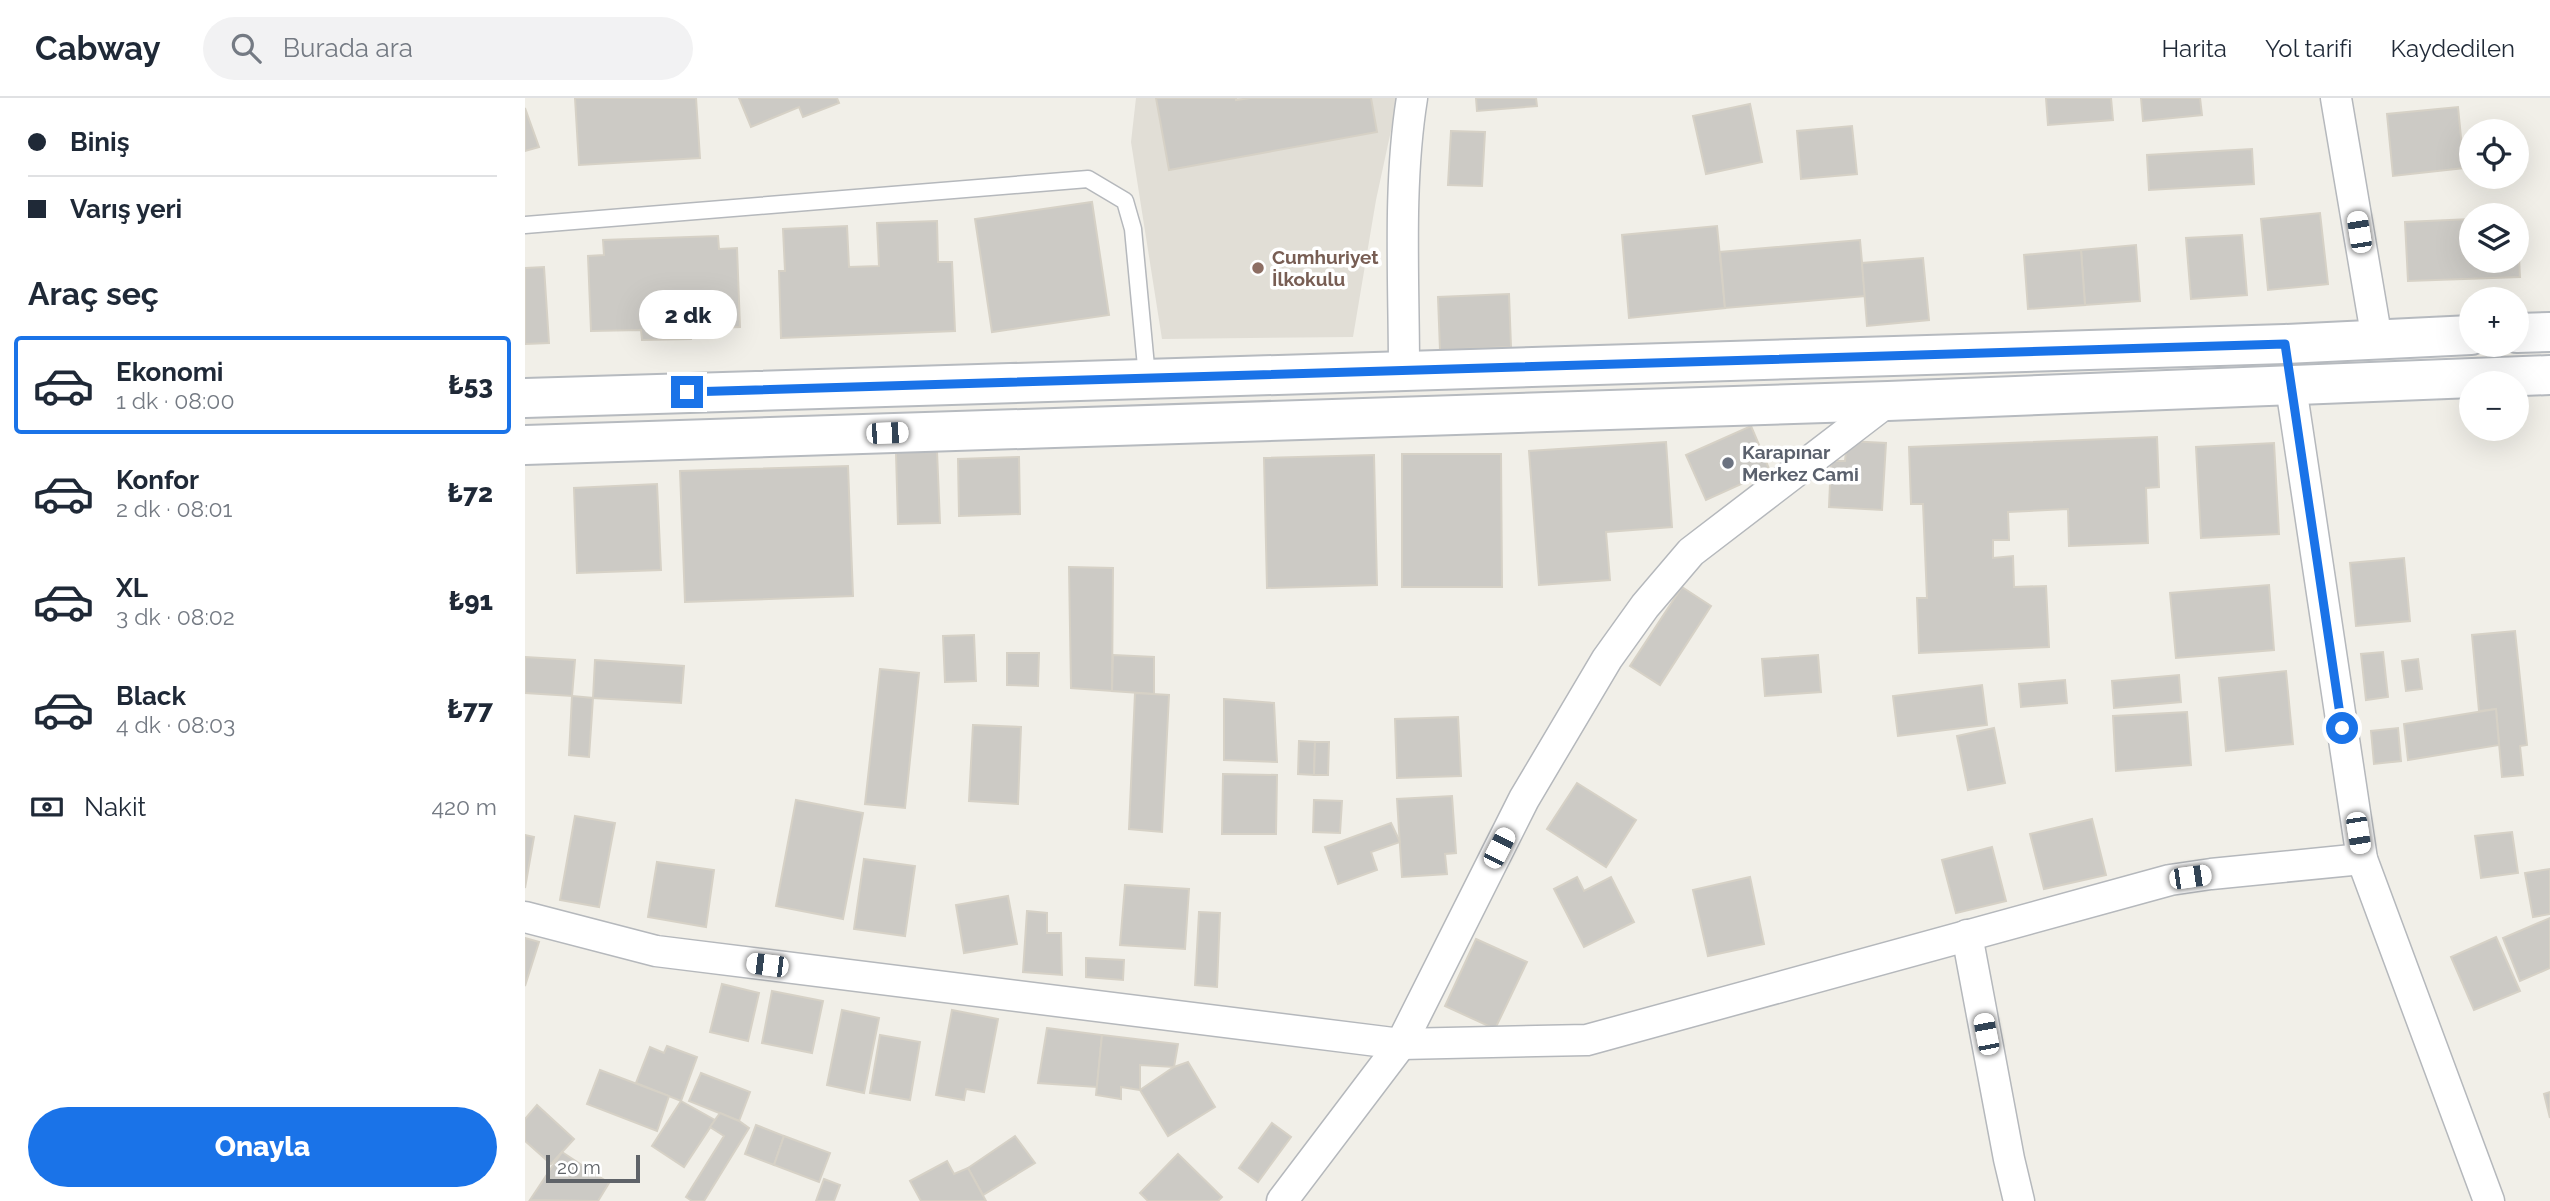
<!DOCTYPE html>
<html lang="tr">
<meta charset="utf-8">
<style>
body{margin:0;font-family:Raleway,sans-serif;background:#f2f2f3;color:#1f2937;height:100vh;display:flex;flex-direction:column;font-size:26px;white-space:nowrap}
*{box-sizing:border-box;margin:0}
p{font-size:23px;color:#747a83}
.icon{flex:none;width:38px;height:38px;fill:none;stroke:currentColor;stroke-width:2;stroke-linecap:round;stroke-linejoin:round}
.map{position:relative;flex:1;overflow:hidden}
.drawer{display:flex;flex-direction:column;background:#fff;width:525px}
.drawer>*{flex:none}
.banner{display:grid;align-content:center;height:154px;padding:0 28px;background:#fff}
.controls{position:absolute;left:1934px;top:21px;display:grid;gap:14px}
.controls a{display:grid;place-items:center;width:70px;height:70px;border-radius:50%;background:#fff;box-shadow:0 7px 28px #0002;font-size:35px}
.scale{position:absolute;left:21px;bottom:18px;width:94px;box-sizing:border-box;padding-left:7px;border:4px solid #5f6368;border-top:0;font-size:19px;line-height:24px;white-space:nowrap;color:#5f6368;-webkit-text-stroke:5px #fff;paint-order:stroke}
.end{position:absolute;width:32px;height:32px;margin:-16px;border:9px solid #1a73e8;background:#fff;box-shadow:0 0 0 4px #fff}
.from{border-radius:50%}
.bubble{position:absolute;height:49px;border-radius:24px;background:#fff;box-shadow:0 7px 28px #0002;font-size:23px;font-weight:800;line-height:49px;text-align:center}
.car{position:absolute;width:21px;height:42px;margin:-21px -10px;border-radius:9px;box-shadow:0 0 5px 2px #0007;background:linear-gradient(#fff 24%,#345 0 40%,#fff 0 76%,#345 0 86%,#fff 0)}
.banner b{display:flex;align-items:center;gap:24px;height:66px;font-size:26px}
.banner b+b{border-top:2px solid #e0e1e3}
.banner i{width:18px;height:18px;background:#1f2937}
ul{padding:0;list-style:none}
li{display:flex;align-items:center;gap:21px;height:98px;margin:0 14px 10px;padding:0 14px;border:4px solid transparent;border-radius:7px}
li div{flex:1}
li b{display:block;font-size:26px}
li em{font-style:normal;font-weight:800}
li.active{border-color:#1a73e8}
li>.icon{width:63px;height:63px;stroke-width:1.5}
h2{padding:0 28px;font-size:32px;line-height:84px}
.pay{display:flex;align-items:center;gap:18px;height:77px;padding:0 28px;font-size:26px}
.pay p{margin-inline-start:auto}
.primary-button{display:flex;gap:14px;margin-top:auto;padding:14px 28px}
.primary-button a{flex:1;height:80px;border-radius:42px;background:#1a73e8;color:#fff;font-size:28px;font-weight:800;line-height:80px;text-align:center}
header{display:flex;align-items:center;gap:42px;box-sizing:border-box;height:98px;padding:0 35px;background:#fff;border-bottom:2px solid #e0e1e3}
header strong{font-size:33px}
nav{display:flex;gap:38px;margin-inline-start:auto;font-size:24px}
.search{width:490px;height:63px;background:#f2f2f3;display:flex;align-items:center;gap:18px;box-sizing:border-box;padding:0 24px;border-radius:38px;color:#747a83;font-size:26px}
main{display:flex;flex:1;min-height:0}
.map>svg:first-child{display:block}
.education{fill:#e1ded6}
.building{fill:#cccac5;stroke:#d6d1c6;stroke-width:2}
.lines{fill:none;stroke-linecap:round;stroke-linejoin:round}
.lane-casing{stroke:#b5b8bc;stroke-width:19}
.street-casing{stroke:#b5b8bc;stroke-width:33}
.secondary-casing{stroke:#b6babf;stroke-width:42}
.lane{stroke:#fff;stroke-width:16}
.street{stroke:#fff;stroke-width:30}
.secondary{stroke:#fff;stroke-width:38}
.route{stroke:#1a73e8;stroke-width:9}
.education-dot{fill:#8d6e63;stroke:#fff;stroke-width:2.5}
.worship-dot{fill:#6b7280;stroke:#fff;stroke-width:2.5}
.labels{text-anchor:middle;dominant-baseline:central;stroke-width:7;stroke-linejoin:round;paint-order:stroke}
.education-label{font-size:19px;font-weight:bold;fill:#785e54;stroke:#fff;text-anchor:start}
.worship-label{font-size:19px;font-weight:bold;fill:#5b616d;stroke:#fff;text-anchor:start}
</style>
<header>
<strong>Cabway</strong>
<div class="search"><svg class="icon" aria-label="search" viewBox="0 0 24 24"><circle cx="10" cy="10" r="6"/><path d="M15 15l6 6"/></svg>Burada ara</div>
<nav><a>Harita</a><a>Yol tarifi</a><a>Kaydedilen</a></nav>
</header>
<main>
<section class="drawer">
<div class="banner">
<b><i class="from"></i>Biniş</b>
<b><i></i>Varış yeri</b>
</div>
<h2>Araç seç</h2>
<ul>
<li class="active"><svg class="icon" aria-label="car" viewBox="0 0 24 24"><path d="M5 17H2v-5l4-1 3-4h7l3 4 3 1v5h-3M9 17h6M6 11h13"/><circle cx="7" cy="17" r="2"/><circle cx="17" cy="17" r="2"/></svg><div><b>Ekonomi</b><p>1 dk · 08:00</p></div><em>₺53</em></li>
<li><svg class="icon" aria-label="car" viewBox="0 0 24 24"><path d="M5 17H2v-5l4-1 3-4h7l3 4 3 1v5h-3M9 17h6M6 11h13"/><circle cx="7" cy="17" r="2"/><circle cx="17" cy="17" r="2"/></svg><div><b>Konfor</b><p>2 dk · 08:01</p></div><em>₺72</em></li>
<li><svg class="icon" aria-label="car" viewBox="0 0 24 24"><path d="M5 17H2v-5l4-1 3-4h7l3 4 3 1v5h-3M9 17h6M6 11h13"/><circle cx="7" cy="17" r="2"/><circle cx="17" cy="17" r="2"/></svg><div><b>XL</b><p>3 dk · 08:02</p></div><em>₺91</em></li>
<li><svg class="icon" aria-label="car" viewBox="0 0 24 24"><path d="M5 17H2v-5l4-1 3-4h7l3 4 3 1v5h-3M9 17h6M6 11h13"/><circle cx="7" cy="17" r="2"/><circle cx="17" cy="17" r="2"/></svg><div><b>Black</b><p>4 dk · 08:03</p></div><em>₺77</em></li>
</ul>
<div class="pay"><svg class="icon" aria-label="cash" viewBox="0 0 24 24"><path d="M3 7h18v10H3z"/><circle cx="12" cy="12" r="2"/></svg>Nakit<p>420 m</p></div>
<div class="primary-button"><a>Onayla</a></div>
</section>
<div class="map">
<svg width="2025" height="1103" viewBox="0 0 2025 1103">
<rect width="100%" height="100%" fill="#f1efe8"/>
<path class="education" d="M611 0H873L851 102 828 239 637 241 606 44Z"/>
<g class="building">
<path d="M50 0H171L175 60 54 67Z"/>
<path d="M214 0H312L314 5 278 19 274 9 226 29Z"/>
<path d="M631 0H711V2L725 0H846L852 34 644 72Z"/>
<path d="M951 0H1011L1012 8 952 13Z"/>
<path d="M1521 0H1586L1588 22 1523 27Z"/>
<path d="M1616 0H1675L1677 17 1618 23Z"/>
<path d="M1225 6 1237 64 1181 76 1168 18Z"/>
<path d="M1933 9 1939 70 1868 78 1862 16Z"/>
<path d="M0 10 14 49 0 53Z"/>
<path d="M1327 28 1332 76 1276 81 1272 33Z"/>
<path d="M926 33 960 34 957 88 923 87Z"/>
<path d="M1727 51 1729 86 1624 92 1622 57Z"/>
<path d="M567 104 584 217 467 234 450 121Z"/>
<path d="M1795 115 1803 186 1743 192 1736 121Z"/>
<path d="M1992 119 1995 179 1883 183 1880 124 1946 121V163H1992Z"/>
<path d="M412 123 413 164H427L430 233 256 240 254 173H260L258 131 322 128 324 169 354 168 352 125Z"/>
<path d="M1192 128 1200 210 1104 220 1097 137Z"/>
<path d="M1717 137 1722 197 1666 201 1661 140Z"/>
<path d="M193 138 194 151 212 150 215 229 166 231V241L117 242 116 232 66 233 63 158 79 157 78 142Z"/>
<path d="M1335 142 1340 198 1200 210 1195 154Z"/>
<path d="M1611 147 1615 203 1560 207 1556 152Z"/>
<path d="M1556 152 1560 207 1503 211 1499 157Z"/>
<path d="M1398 160 1404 222 1342 228 1337 165Z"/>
<path d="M19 169 24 245 0 246V170Z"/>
<path d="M984 196 986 249 915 252 913 199Z"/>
<path d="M1226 328 1245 373 1181 402 1161 357Z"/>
<path d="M1632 339 1634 389 1621 390 1623 445 1544 448 1543 411 1483 414 1484 442H1468V460L1488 458 1489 489 1521 488 1524 549 1394 555 1392 500H1402L1398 406H1386L1384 349Z"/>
<path d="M1322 343 1361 345 1357 412 1304 409 1306 363H1320Z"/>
<path d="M1141 344 1147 429 1081 434 1085 482 1014 487 1004 353Z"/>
<path d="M1749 345 1754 436 1676 440 1671 349Z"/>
<path d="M412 353 415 425 373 426 371 355Z"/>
<path d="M877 356H976L977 489H877Z"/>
<path d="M849 357 852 487 742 490 739 360Z"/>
<path d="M494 359 495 416 434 418 433 361Z"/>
<path d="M323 368 328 498 160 504 155 373Z"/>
<path d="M132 386 136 472 52 475 49 390Z"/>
<path d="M1879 460 1885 523 1831 528 1825 465Z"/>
<path d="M544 469 588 470 587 593 546 590Z"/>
<path d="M1744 487 1749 552 1651 560 1645 495Z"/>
<path d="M1157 489 1186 508 1135 587 1105 568Z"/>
<path d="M1990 533 2002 647 1995 648 1998 677 1977 679 1971 611 1954 613 1947 537Z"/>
<path d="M449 537 451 583 420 584 418 538Z"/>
<path d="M1858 554 1863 599 1841 602 1836 556Z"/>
<path d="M482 555H514L513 588 482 587Z"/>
<path d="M588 557 629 559V596L587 593Z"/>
<path d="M1293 557 1296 594 1240 598 1237 561Z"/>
<path d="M0 559 50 562 47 598 0 595Z"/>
<path d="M1893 561 1897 591 1881 593 1877 563Z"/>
<path d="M70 562 159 568 156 605 68 600Z"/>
<path d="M355 571 394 575 380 710 340 706Z"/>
<path d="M1761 573 1768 646 1701 653 1694 580Z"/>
<path d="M1654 577 1656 604 1589 610 1587 583Z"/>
<path d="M1540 582 1542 605 1496 609 1494 586Z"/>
<path d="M1457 587 1462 627 1373 638 1368 598Z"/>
<path d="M610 595 644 597 637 734 604 731Z"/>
<path d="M47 598 68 600 64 659 44 657Z"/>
<path d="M699 601 749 605 752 664 699 662Z"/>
<path d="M1971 611 1974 647 1883 662 1879 626Z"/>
<path d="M1662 614 1666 667 1591 673 1588 618Z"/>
<path d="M933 619 936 678 872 680 870 621Z"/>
<path d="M448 627 496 629 493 706 444 703Z"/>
<path d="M1469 630 1480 685 1443 692 1432 638Z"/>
<path d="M1873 630 1876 663 1849 666 1846 633Z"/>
<path d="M774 643 790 644 789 677 773 676Z"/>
<path d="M790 644H804L803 677H789Z"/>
<path d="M698 676 752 677 751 736H697Z"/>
<path d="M1052 685 1111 722 1081 769 1022 731Z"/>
<path d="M927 698 931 755 920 756 922 776 877 779 872 701Z"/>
<path d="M271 702 338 715 318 821 251 808Z"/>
<path d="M789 702 817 703 815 735 788 734Z"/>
<path d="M50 718 90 725 74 809 35 802Z"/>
<path d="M1567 721 1581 777 1519 791 1505 736Z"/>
<path d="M866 725 875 744 846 754 852 772 813 786 800 749Z"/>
<path d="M1987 734 1993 775 1956 780 1950 738Z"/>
<path d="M0 737 9 739 0 790Z"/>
<path d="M1467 749 1481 803 1431 815 1417 762Z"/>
<path d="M339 761 390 768 380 838 329 831Z"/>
<path d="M132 764 189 772 181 829 123 819Z"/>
<path d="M2025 771V816L2008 819 2000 775Z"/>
<path d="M1052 779 1059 793 1086 779 1109 824 1059 849 1029 791Z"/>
<path d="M1225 779 1239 846 1183 858 1168 792Z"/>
<path d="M600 787 664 791 660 851 595 847Z"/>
<path d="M483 798 492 846 439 855 431 807Z"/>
<path d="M502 813 522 815V835H536L537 877 498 874Z"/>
<path d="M674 814 695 815 692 889 670 887Z"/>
<path d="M2025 820V870L1995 883 1978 840Z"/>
<path d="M1971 839 1995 893 1949 912 1926 859Z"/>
<path d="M0 840 14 844 0 888Z"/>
<path d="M951 841 1002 864 970 931 920 908Z"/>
<path d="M561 860 599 862 598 882 561 879Z"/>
<path d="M197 886 234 895 223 943 185 934Z"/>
<path d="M247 893 298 903 287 955 237 945Z"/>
<path d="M317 912 354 920 339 995 302 987Z"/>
<path d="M427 912 473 921 459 994 441 991 439 1002 411 997Z"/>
<path d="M522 930 577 937 572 989 513 985Z"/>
<path d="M355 937 395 944 385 1002 345 995Z"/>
<path d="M577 937 653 946 649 969 615 967V992L596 989V1001L571 997Z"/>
<path d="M142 948 172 959 156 1003 111 985 125 949 139 955Z"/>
<path d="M663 964 690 1009 643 1038 615 992 649 969Z"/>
<path d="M75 972 144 998 132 1033 62 1006Z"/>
<path d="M176 975 225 994 214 1023 164 1003Z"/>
<path d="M2025 994V1020L2019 996Z"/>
<path d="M156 1003 190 1022 159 1069 127 1048Z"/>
<path d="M12 1007 49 1041 26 1066 0 1043V1021Z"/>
<path d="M195 1015 214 1023 224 1030 179 1103H167L161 1099 199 1038 185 1029Z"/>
<path d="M747 1025 766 1039 733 1084 714 1070Z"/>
<path d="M231 1027 259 1038 249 1067 220 1056Z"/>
<path d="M259 1038 305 1055 294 1084 249 1067Z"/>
<path d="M490 1038 510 1065 458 1097 443 1070Z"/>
<path d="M37 1054 84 1085 73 1103 5 1102Z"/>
<path d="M653 1056 697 1099 693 1103H623L615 1095Z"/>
<path d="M422 1063 429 1076 443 1070 461 1103H396L385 1083Z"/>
<path d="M299 1081 315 1087 309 1103H291Z"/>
</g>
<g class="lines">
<g class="lane-casing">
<path id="lane" d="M0 127 563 81 600 103 608 131 622 279"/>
</g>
<g class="street-casing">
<g id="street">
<path d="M1811 0 1852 242"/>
<path d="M879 271C879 183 873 87 887 0"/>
<path d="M1766 289 1837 761 1964 1103"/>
<path d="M0 819 131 853 876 946 1062 942 1645 782 1686 776 1837 761"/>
<path d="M1442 837 1484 1061 1494 1103"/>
<path d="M757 1103 876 946 999 701 1082 561 1120 508 1166 454 1363 303"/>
</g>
</g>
<g class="secondary-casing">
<g id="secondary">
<path d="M1992 235 2025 234"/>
<path d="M0 300 1760 246 1946 237"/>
<path d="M0 347 1363 303 2025 277"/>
</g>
</g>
<use href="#lane" class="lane"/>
<use href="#street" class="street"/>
<use href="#secondary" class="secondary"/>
</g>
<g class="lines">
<path class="route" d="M162 294 1760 246 1817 630"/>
</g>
<circle class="education-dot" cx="733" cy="170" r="7"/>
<circle class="worship-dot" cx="1203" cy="365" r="7"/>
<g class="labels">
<g class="education-label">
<text x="747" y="159">Cumhuriyet<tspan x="747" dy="22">İlkokulu</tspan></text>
</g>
<g class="worship-label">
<text x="1217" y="354">Karapınar<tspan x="1217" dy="22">Merkez Cami</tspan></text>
</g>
</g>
</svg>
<div class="controls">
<a><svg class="icon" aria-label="locate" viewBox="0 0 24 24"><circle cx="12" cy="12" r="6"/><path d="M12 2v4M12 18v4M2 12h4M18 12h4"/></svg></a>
<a><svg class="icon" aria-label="layers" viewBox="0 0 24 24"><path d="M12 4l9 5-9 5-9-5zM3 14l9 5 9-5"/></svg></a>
<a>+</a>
<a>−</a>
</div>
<div class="scale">20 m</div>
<i class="end from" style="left:1817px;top:630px"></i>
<i class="end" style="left:162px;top:294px"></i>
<div class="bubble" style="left:114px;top:192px;width:98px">2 dk</div>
<i class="car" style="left:1834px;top:134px;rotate:351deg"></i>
<i class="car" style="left:362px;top:335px;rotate:88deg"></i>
<i class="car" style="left:1833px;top:735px;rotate:171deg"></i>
<i class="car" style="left:974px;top:750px;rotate:27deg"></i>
<i class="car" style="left:1665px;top:779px;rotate:82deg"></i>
<i class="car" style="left:242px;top:867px;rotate:277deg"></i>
<i class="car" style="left:1461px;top:936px;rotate:349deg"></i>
</div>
</main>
